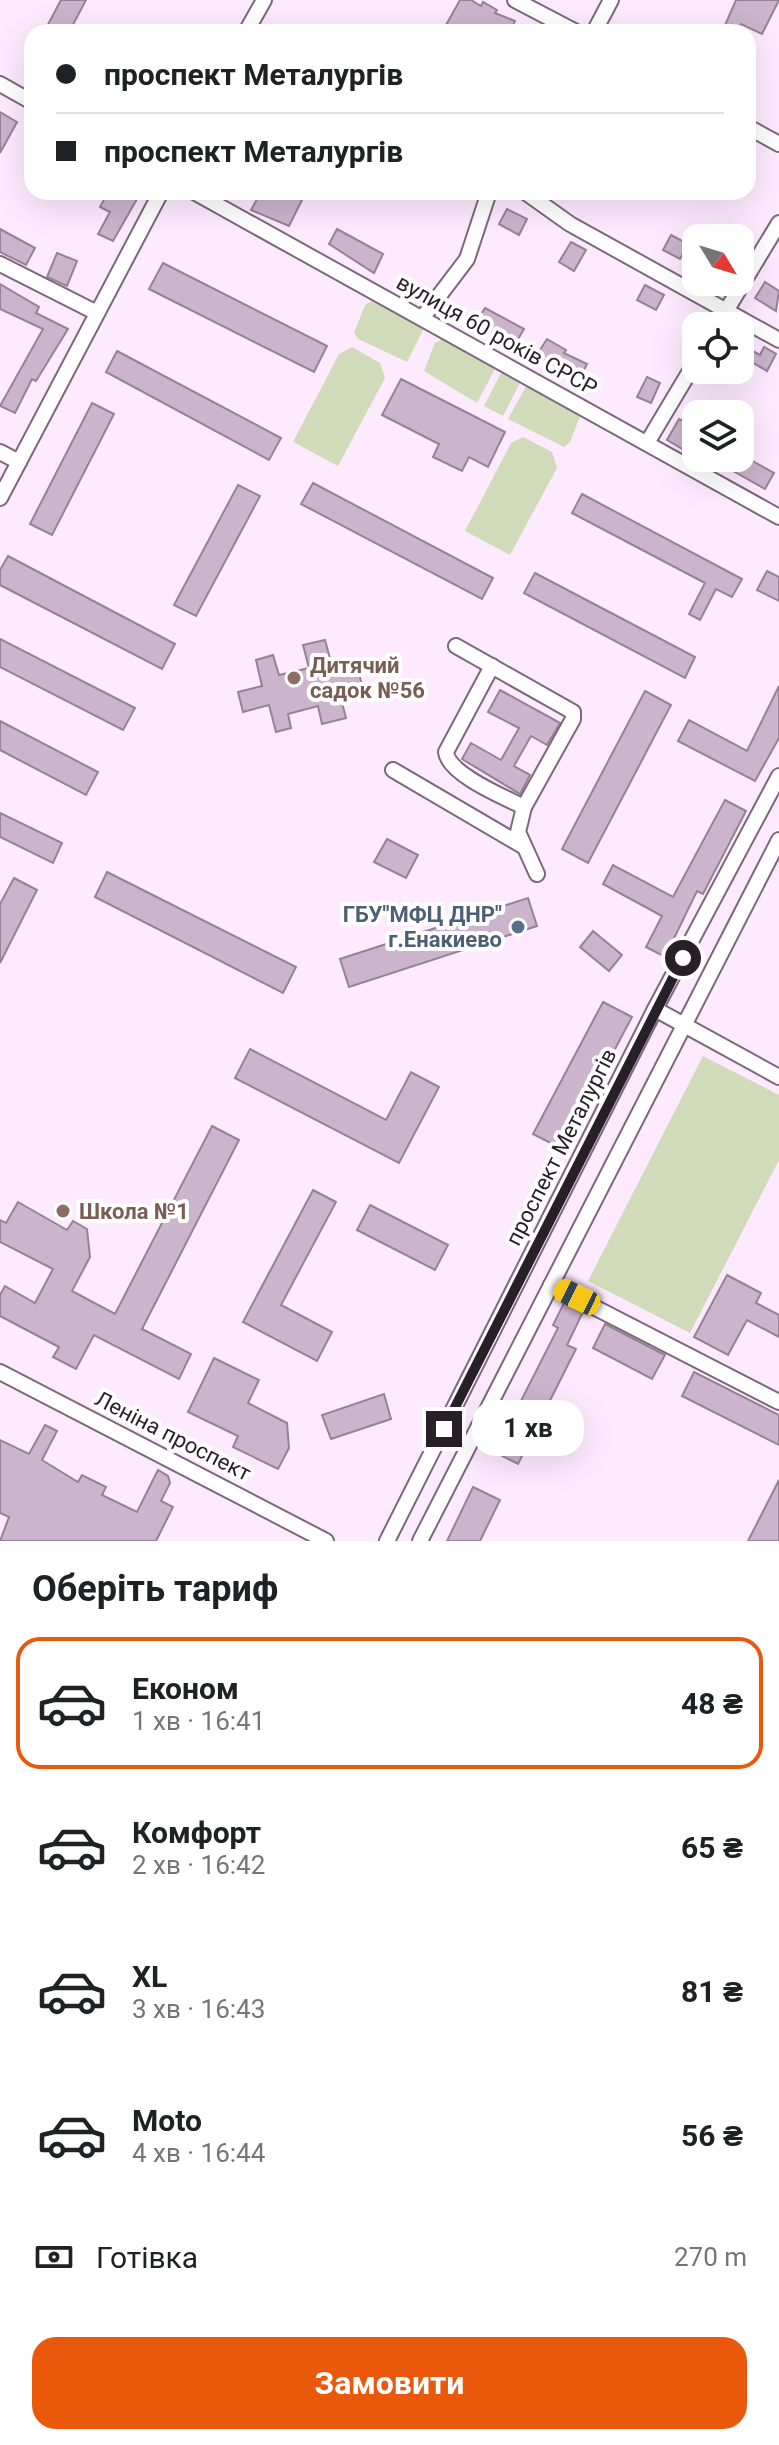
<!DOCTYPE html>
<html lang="uk">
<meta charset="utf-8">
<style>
body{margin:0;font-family:Roboto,sans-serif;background:#f6f6f6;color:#202124;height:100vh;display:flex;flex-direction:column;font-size:30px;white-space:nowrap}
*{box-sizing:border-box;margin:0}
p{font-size:26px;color:#757577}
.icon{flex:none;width:44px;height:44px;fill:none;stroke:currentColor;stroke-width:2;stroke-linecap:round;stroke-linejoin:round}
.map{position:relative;height:1541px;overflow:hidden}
.panel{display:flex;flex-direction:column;background:#fff;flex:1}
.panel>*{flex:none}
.banner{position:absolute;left:24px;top:24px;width:732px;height:176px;border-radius:24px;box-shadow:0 8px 32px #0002;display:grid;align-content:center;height:176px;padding:0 32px;background:#fff}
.needle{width:52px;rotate:128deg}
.buttons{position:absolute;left:682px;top:224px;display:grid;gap:16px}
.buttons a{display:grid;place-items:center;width:72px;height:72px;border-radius:16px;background:#fff;box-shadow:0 8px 32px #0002;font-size:40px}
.end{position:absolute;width:36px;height:36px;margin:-18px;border:10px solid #281f29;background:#fff;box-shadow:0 0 0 4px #fff}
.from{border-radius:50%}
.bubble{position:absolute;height:56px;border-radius:24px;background:#fff;box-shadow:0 8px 32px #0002;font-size:26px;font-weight:700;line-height:56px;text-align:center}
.car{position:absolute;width:24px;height:48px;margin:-24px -12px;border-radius:10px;box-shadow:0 0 6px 2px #0007;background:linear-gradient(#f5c518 24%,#345 0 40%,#f5c518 0 76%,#345 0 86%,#f5c518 0)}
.banner b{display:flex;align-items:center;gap:28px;height:76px;font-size:30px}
.banner b+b{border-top:2px solid #e0e0e0}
.banner i{width:20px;height:20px;background:#202124}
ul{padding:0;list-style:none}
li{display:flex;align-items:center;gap:24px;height:132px;margin:0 16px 12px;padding:0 16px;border:4px solid transparent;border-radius:24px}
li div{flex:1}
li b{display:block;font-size:30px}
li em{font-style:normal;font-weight:700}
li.current{border-color:#ea580c}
li>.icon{width:72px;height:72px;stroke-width:1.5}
h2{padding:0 32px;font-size:36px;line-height:96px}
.pay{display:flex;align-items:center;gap:20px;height:88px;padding:0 32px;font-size:30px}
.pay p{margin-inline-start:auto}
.action{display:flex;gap:16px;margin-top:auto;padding:16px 32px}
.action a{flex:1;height:92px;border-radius:24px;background:#ea580c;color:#fff;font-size:32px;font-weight:700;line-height:92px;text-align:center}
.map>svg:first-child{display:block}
.green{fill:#d1dab9}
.building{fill:#ccb4cc;stroke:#978198;stroke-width:2}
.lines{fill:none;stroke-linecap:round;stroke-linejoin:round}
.minor-casing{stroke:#7d677d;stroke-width:18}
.minor{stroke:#fff;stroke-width:14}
.route{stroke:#281f29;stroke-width:10}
.education-dot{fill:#8d6e63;stroke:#fff;stroke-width:3}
.service-dot{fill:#5c6f8a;stroke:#fff;stroke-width:3}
.labels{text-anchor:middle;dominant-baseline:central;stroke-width:8;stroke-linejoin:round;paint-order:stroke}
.street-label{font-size:22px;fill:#281f29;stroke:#fff}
.education-label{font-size:22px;font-weight:bold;fill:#785e54;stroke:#fff;text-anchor:start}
.service-label{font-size:22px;font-weight:bold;fill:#4e5e75;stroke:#fff;text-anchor:end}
</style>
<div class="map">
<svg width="779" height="1541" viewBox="0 0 779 1541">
<rect width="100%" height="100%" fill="#feeaff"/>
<g class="green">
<path d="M372 301 420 325 423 330 407 362 358 339 354 333 365 305Z"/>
<path d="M442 339 496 367 477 403 424 371 435 343Z"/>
<path d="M352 347 380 363 385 378 338 466 293 442 339 354Z"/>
<path d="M502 371 521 381 503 416 484 406Z"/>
<path d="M528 383 581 414 570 442 564 447 508 419Z"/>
<path d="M523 437 552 452 557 468 510 555 465 531 511 443Z"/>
<path d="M703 1056 779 1095V1160L690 1333 588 1281Z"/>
</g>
<g class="building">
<path d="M61 0H86L69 32H44Z"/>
<path d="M460 0H471L481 6 483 2 497 10 495 13 515 21 510 32H442Z"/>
<path d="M736 0H779L762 34 741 24 738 32H722Z"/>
<path d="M0 112 17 122 0 153Z"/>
<path d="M108 192H141L113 241 98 234 110 212 100 207Z"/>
<path d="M261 192H287L302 200 289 226 251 210Z"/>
<path d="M507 209 527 219 519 235 499 224Z"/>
<path d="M0 229 35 248 26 265 0 252Z"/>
<path d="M337 229 383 254 374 273 329 244Z"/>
<path d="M671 235 688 244 680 259 663 250Z"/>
<path d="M571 242 586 250 574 271 559 262Z"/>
<path d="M57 253 77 261 67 286 47 277Z"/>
<path d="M163 263 327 346 314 372 149 289Z"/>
<path d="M765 282 779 291 776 311 755 298Z"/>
<path d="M0 284 39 307 36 313 68 329 36 381 32 379 15 413 0 406 43 329 0 309Z"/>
<path d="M645 285 664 295 656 310 637 300Z"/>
<path d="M485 308 524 329 514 346 477 321Z"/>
<path d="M547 339 566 350 564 353 587 364 580 378 536 356Z"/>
<path d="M740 344 760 355 764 347 776 354 767 371 740 355Z"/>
<path d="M117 351 281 438 269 460 106 372Z"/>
<path d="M647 377 660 383 651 403 637 397Z"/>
<path d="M401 379 505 432 488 467 469 457 462 471 433 457 439 444 382 415Z"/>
<path d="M92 403 114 414 52 535 30 524Z"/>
<path d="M679 419 696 428V457L667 440Z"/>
<path d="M740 454 774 473 765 489 710 458H740Z"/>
<path d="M313 483 493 578 482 599 301 504Z"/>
<path d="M238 485 260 496 196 616 174 605Z"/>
<path d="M582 494 742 579 732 597 716 589 700 620 689 614 705 583 572 513Z"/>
<path d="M8 556 175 644 162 669 0 585V570Z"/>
<path d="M767 571 779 577V601L757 590Z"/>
<path d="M535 573 695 657 685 678 524 593Z"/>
<path d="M0 639 135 708 123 730 0 667Z"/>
<path d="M325 640 332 666 355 660 362 685 339 691 346 718 322 724 318 706 288 714 291 728 276 732 269 705 243 712 238 692 262 686 256 660 273 655 279 675 309 668 303 645Z"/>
<path d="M779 686V738L755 781 678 741 689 720 747 751Z"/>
<path d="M500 690 560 723 547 745 531 736 514 766 530 775 520 794 462 759 471 743 501 760 519 728 488 712Z"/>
<path d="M645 691 671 705 588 863 562 849Z"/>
<path d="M0 721 98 772 86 795 0 750Z"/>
<path d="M725 800 746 811 703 894 697 891 665 957 646 947 662 916 603 884 613 865 673 897Z"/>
<path d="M0 813 62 843 53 863 0 837Z"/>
<path d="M387 839 418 855 406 878 374 862Z"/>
<path d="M107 872 296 967 283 993 95 897Z"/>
<path d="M14 878 37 890 0 963V904Z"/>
<path d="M528 898 537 926 349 987 340 959Z"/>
<path d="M593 931 622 955 609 971 580 947Z"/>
<path d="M603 1002 632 1017 562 1149 533 1134Z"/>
<path d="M250 1049 386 1120 411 1072 439 1087 399 1163 235 1078Z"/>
<path d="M212 1126 239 1140 142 1329 191 1354 179 1379 94 1335 76 1369 53 1357 59 1347 0 1316V1295L5 1286 35 1303 53 1269 0 1242V1220L6 1223 18 1202 67 1230 73 1221 87 1229 90 1257 72 1291 115 1314Z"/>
<path d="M313 1190 336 1202 281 1305 332 1332 317 1361 243 1322Z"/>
<path d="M370 1205 448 1245 435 1270 357 1230Z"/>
<path d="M727 1275 761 1293 756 1303 779 1315V1337L747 1320 728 1355 694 1337Z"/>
<path d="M564 1303 583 1312 567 1345 576 1349 518 1464 495 1452 558 1328 553 1325Z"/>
<path d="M605 1324 665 1355 652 1379 593 1348Z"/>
<path d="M214 1358 259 1380 248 1403 287 1423 289 1448 278 1469 233 1447 238 1436 188 1412Z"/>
<path d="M694 1372 779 1415V1445L682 1396Z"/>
<path d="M384 1394 391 1419 331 1439 322 1415Z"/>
<path d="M45 1425 57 1431 42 1460 78 1482 82 1475 106 1487 102 1495 137 1512 158 1470 168 1476 170 1483 161 1501 173 1507 156 1541H0L9 1517 0 1513V1440L29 1454Z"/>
<path d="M779 1480V1541H748Z"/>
<path d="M473 1487 500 1500 480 1541H447Z"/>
</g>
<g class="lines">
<g class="minor-casing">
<g id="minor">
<path d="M515 0 576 32"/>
<path d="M246 32 264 0"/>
<path d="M594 32 611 0"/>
<path d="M0 84 32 102"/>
<path d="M748 127 779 144"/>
<path d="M194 192 779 517"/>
<path d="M525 192 570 224 779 340"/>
<path d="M0 264 97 313"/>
<path d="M423 317 467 259 489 192"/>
<path d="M717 326 779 223"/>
<path d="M647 443 696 361"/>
<path d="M0 452 19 462"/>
<path d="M0 498 161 192"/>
<path d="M456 646 573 712V719L524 807 518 832 537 874"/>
<path d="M492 666 446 752C448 774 504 797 524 807"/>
<path d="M393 770 521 845"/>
<path d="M655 1009 779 1077"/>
<path d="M551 1285 779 1402"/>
<path d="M0 1372 326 1541"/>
<path d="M387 1541 655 1009 779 776"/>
<path d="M420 1541 779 840"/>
</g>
</g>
<use href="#minor" class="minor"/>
</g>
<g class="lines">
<path class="route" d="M444 1429 683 958"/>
</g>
<g class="education-dot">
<circle cx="294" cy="678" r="8"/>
<circle cx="63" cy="1211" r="8"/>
</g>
<circle class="service-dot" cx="518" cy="927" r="8"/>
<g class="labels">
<g class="street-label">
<text transform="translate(497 335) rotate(29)">вулиця 60 років СРСР</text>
<text transform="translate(561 1147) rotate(-63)">проспект Металургів</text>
<text transform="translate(173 1436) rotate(27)">Леніна проспект</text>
</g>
<g class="education-label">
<text x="310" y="665">Дитячий<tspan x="310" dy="25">садок №56</tspan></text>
<text x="79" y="1211">Школа №1</text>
</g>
<g class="service-label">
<text x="502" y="914">ГБУ"МФЦ ДНР"<tspan x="502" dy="25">г.Енакиево</tspan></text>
</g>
</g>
</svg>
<div class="buttons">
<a><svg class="needle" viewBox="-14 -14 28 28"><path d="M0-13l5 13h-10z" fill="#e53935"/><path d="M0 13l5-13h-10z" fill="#757577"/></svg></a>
<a><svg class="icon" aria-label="locate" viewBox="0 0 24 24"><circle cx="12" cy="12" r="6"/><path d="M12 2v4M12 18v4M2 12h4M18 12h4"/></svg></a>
<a><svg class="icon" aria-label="layers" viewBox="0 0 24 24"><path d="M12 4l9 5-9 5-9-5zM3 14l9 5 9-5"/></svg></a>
</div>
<i class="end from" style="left:683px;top:958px"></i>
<i class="end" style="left:444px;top:1429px"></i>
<div class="bubble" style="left:472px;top:1400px;width:112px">1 хв</div>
<i class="car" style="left:577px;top:1297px;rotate:296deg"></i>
<div class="banner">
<b><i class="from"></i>проспект Металургів</b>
<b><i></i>проспект Металургів</b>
</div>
</div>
<section class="panel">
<h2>Оберіть тариф</h2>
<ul>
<li class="current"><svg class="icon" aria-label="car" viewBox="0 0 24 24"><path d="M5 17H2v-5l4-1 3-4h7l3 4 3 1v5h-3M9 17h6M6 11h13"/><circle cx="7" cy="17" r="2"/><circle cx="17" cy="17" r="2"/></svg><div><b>Економ</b><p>1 хв · 16:41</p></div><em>48 ₴</em></li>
<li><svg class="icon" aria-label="car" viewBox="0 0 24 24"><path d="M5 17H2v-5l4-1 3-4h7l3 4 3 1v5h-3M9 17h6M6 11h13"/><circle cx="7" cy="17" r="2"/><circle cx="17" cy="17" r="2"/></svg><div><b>Комфорт</b><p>2 хв · 16:42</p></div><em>65 ₴</em></li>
<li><svg class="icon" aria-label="car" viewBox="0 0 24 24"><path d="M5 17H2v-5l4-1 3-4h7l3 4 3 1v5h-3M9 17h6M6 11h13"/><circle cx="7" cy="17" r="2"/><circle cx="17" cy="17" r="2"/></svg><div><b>XL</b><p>3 хв · 16:43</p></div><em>81 ₴</em></li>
<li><svg class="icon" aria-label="car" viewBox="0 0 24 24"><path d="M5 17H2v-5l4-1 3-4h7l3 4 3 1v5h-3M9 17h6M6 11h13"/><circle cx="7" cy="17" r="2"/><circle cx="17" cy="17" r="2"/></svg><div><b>Moto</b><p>4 хв · 16:44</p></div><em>56 ₴</em></li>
</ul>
<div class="pay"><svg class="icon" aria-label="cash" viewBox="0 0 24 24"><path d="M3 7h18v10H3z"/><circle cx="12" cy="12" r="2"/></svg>Готівка<p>270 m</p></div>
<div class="action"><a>Замовити</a></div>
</section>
